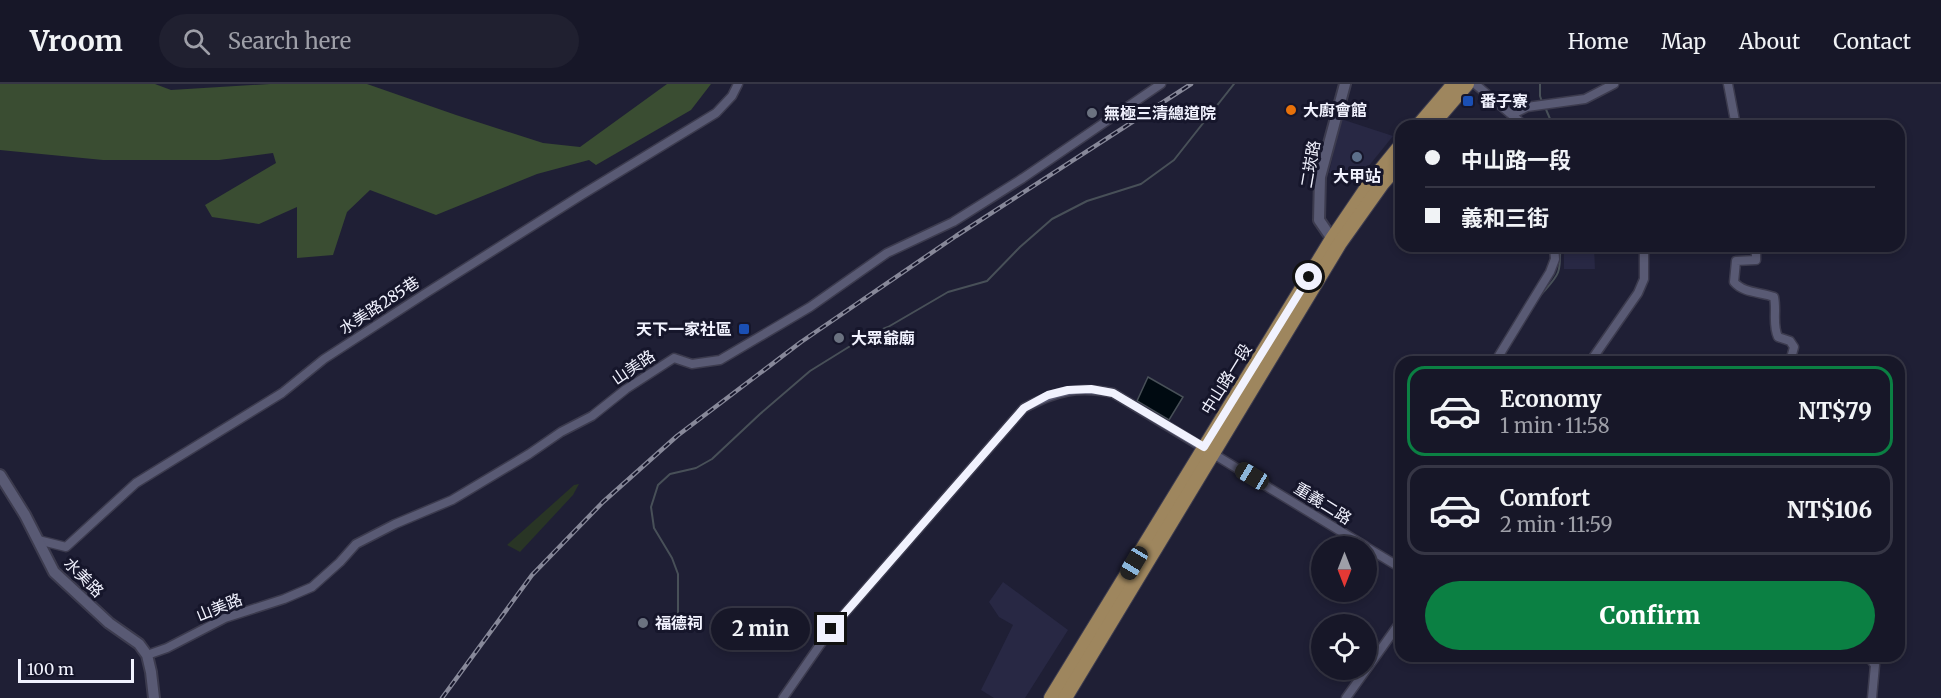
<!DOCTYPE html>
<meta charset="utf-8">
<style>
body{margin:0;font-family:Merriweather,"Noto Sans TC",serif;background:#202030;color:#f1f3f6;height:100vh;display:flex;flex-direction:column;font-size:22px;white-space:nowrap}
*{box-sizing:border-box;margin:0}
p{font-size:20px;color:#9e9fa8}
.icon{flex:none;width:33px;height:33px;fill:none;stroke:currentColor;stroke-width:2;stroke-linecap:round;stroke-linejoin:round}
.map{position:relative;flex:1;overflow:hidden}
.panel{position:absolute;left:1395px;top:272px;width:510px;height:306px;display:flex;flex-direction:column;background:#171728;border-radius:18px;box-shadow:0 3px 9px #0003,0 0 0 2px #363645}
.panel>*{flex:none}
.banner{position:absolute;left:1395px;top:36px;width:510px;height:132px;border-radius:18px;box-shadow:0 3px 9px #0003,0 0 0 2px #363645;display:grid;align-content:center;height:132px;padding:0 30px;background:#171728}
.needle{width:39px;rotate:180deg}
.controls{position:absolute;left:1311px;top:452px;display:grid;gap:12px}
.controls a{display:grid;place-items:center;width:66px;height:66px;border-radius:50%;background:#171728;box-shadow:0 3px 9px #0003,0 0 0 2px #363645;font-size:30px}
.scale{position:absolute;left:18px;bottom:15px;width:116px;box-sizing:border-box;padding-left:6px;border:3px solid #f1f2fe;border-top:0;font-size:16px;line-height:21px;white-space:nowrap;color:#f1f2fe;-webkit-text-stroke:4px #16162b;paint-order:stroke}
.end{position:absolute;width:27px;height:27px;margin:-14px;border:8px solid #f1f2fe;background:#111;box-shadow:0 0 0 3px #111}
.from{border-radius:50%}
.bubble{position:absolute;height:42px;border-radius:21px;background:#171728;box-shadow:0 3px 9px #0003,0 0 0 2px #363645;font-size:20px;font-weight:800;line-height:42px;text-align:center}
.car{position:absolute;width:18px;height:36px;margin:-18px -9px;border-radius:8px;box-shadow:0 0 4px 2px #0007;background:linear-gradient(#222 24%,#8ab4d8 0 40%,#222 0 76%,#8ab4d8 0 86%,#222 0)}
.banner b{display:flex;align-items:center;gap:21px;height:57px;font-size:22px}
.banner b+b{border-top:2px solid #363645}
.banner i{width:15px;height:15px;background:#f1f3f6}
ul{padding:10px 0 0;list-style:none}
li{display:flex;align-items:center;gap:18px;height:90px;margin:0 12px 9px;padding:0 18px;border:3px solid #363645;border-radius:18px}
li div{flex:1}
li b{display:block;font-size:22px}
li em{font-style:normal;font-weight:800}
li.on{border-color:#0b8043}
li>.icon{width:54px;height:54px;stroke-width:1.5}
.cta{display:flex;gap:12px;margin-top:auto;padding:12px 30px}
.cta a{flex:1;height:69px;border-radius:36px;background:#0b8043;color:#fff;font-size:24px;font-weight:800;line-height:69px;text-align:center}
header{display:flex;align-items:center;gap:36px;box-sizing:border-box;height:84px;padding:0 30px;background:#171728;border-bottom:2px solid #363645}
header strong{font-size:28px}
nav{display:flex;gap:33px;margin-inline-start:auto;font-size:21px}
.search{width:420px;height:54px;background:#202030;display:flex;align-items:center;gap:15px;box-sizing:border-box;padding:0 21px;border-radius:33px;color:#9e9fa8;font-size:22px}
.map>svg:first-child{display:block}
.built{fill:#282844}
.green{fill:#293525}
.forest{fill:#3a4d32}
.water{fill:#000a11;stroke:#485058;stroke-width:1.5}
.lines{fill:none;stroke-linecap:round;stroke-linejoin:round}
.stream{stroke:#485058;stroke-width:2}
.minor-casing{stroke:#3c3b4e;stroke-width:11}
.tertiary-casing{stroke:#3c3b4e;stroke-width:14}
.primary-casing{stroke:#3c3b4e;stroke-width:16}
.minor{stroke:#595a74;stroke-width:8}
.tertiary{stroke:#595a74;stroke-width:10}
.primary{stroke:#9e865e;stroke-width:14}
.rail-casing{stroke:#878899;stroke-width:4.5}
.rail{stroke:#16162b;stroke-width:2;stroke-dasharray:7;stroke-linecap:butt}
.route{stroke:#f1f2fe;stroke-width:8}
.transit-dot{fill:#1a4fb4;stroke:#16162b;stroke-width:2}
.food-dot{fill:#e8710a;stroke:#16162b;stroke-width:2}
.worship-dot{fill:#6b7280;stroke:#16162b;stroke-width:2}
.service-dot{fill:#5c6f8a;stroke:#16162b;stroke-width:2}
.labels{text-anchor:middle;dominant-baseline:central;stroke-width:6;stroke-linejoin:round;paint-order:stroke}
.poi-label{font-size:16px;font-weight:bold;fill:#f1f2fe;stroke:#16162b;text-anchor:start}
.street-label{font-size:16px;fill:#f1f2fe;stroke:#16162b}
</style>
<header>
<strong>Vroom</strong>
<div class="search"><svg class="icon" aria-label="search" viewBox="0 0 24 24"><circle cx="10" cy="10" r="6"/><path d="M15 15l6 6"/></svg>Search here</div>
<nav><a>Home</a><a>Map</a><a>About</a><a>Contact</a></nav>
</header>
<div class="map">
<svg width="1941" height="614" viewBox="0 0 1941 614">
<rect width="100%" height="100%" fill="#1f1f35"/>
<g class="built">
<path d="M1341 35 1393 52 1359 94 1329 89Z"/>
<path d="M1564 162H1594L1595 185H1564Z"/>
<path d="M1003 498 1068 546 1025 614H994L981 606 1013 541 999 533 989 518Z"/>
</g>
<path class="green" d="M579 400 573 411 520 468 507 461 574 401Z"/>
<path class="forest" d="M0 0H155L171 6 270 0H367L456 31 543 59 580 63 667 0H711L691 26 596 81 589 76 537 90 436 131 370 106 347 128 333 171 297 174V123L259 140 212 133 205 121 276 79 273 69 219 76H103L0 66Z"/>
<path class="water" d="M1148 293 1183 313 1169 336 1137 317Z"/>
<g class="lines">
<g class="stream">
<path d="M1540 0V12L1542 18"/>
<path d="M1545 23 1553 42"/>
<path d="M1538 214C1558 191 1561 193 1560 162"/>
<path d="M678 530V490L672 474 654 444 651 423 658 401 670 390 696 384 712 375 760 330 810 287 868 251 888 243 948 208 987 197 1020 163 1052 135 1087 117 1141 100 1174 76 1234 0"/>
</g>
<g class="minor-casing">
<g id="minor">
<path d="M1475 0 1525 42"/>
<path d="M1728 0 1736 42"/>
<path d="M1513 30 1527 23 1585 15 1614 0"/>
<path d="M1756 162V176L1736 177 1734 198C1743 209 1761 208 1774 213 1777 227 1772 240 1778 253L1790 257 1794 263 1790 278"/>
<path d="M1495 278 1550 188 1555 175 1554 162"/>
<path d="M1590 278 1638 209 1644 195V162"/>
<path d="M38 456 66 463 136 399 282 309 324 275 426 209 583 110 716 29 732 12 738 0"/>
<path d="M1366 463 1401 484"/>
<path d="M147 571 167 564 225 534 284 515 312 503 340 478 356 460 395 440 452 416 529 370 561 348 592 332 626 305 674 274 692 280 720 276 810 223 887 169 953 138 1023 94 1161 0"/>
<path d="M1868 572 1875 581 1872 614"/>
<path d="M783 614 831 545 1024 324C1057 307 1077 302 1113 309L1365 462"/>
<path d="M1346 614 1401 537"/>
</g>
</g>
<g class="tertiary-casing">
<g id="tertiary">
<path d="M1337 158 1332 155 1319 136 1320 93 1345 0"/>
<path d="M0 391 25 431 54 488 109 539 139 560 147 571 151 588 154 614"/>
</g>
</g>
<g class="primary-casing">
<g id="primary">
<path d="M1418 42 1454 0"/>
<path d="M1431 42 1467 0"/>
<path d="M1051 614 1332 155 1370 99 1401 61"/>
<path d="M1065 614 1340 159 1382 100 1401 78"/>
</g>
</g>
<use href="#minor" class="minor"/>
<use href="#tertiary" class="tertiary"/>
<use href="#primary" class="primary"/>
<g class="rail-casing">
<path id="rail" d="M442 614 532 491 603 418 677 352 801 258 956 152 1191 0"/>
</g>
<use href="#rail" class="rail"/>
</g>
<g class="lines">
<path class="route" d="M831 545 1024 324 1048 311 1068 306 1091 305 1113 309 1204 363 1309 193"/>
</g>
<g class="transit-dot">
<rect x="1462" y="11" width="12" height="12" rx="3"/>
<rect x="738" y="239" width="12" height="12" rx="3"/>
</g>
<circle class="food-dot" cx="1291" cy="26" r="6"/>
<g class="worship-dot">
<circle cx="1092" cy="29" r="6"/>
<circle cx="839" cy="254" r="6"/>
<circle cx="643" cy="539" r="6"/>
</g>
<circle class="service-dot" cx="1357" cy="73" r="6"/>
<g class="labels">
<g class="poi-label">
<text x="1480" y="17">番子寮</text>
<text x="1303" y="26">大廚會館</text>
<text x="1104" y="29">無極三清總道院</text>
<text x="1357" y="92" text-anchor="middle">大甲站</text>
<text x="732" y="245" text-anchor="end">天下一家社區</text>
<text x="851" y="254">大眾爺廟</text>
<text x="655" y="539">福德祠</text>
</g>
<g class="street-label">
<text transform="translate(1310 80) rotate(-80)">二崁路</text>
<text transform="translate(379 221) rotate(-33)">水美路285巷</text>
<text transform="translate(633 283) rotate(-34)">山美路</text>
<text transform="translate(1226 295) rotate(-58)">中山路一段</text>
<text transform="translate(1323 419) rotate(32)">重義二路</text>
<text transform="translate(84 493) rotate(45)">水美路</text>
<text transform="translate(219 523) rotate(-22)">山美路</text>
</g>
</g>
</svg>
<div class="controls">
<a><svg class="needle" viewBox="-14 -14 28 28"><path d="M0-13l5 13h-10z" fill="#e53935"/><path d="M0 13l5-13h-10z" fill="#9e9fa8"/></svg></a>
<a><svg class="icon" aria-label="locate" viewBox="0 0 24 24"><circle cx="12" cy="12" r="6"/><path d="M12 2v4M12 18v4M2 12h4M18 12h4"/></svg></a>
</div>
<div class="scale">100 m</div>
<i class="end from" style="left:1309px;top:193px"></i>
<i class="end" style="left:831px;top:545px"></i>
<div class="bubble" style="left:711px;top:524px;width:99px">2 min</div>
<i class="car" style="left:1252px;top:392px;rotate:301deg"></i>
<i class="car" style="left:1134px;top:479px;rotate:211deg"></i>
<div class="banner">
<b><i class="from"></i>中山路一段</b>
<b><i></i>義和三街</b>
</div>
<section class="panel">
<ul>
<li class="on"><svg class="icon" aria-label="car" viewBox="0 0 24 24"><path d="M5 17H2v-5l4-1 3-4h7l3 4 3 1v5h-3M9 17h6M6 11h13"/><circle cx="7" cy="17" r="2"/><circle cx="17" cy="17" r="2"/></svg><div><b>Economy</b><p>1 min · 11:58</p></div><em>NT$79</em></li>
<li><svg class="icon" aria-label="car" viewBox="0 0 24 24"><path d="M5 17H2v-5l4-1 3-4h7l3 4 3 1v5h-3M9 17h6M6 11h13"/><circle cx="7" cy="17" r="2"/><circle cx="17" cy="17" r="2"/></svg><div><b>Comfort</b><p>2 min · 11:59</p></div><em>NT$106</em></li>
</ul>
<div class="cta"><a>Confirm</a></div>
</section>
</div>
